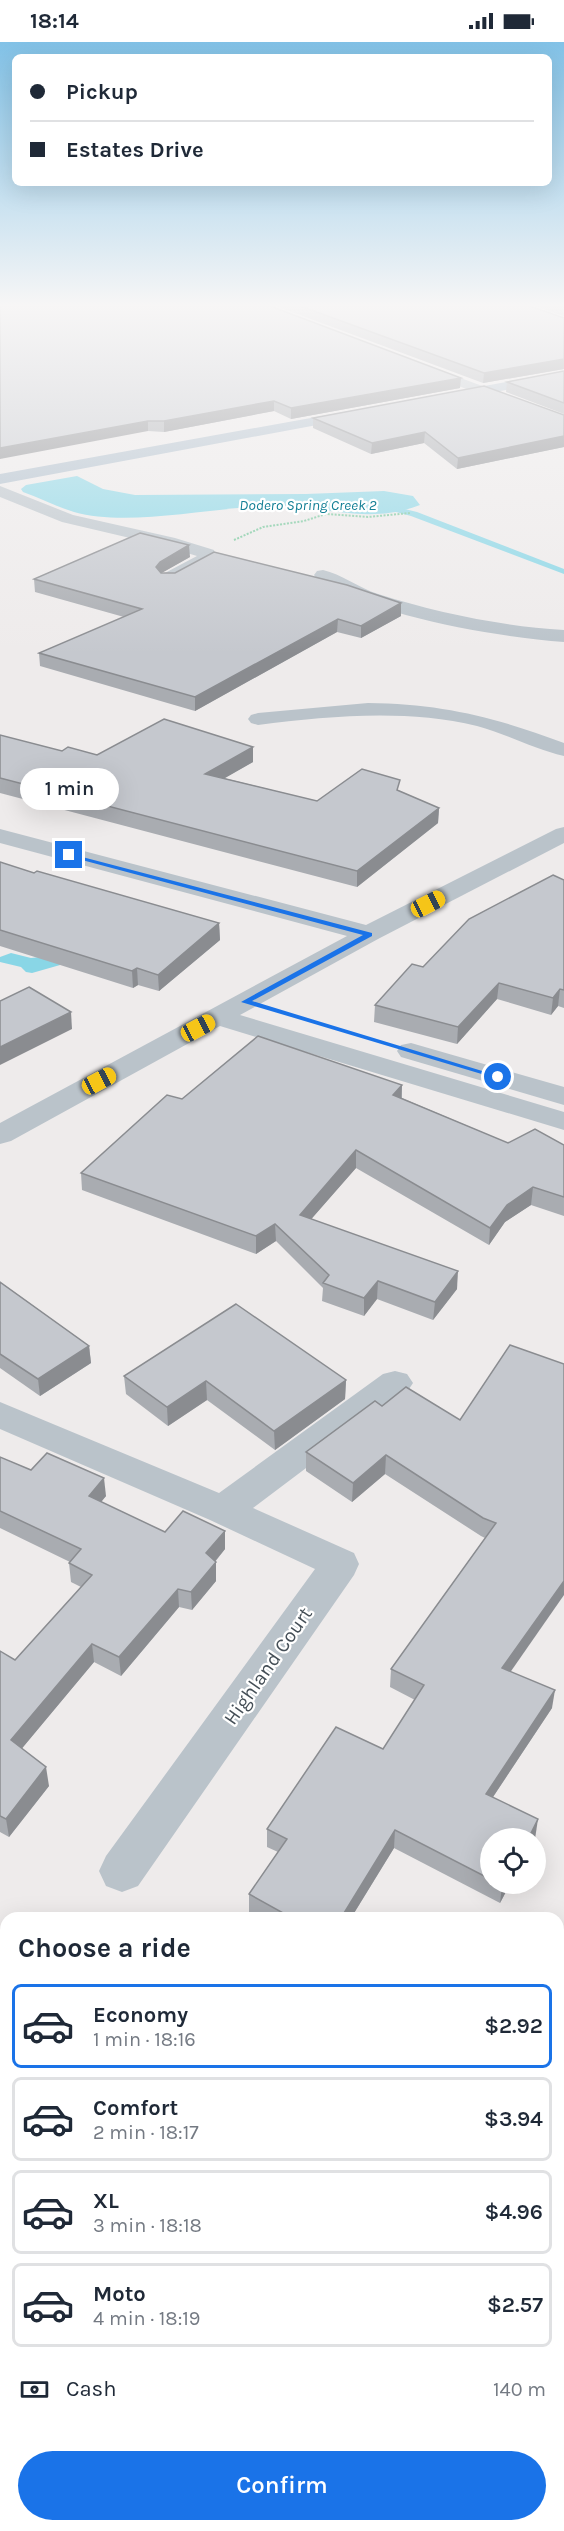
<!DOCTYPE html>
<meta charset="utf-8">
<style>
body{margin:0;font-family:Karla,sans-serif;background:#f6f6f7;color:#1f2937;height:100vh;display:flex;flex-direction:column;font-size:22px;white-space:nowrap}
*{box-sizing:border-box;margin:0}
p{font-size:20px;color:#747a83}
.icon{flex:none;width:33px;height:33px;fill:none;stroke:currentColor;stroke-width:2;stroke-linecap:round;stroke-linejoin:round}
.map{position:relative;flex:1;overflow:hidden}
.details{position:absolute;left:0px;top:1870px;width:564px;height:620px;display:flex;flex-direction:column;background:#fff;border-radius:18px 18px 0 0;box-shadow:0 6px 24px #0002}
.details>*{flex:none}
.hud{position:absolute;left:12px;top:12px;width:540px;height:132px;border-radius:9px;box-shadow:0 6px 24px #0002;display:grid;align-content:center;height:132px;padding:0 18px;background:#fff}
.controls{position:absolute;left:480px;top:1786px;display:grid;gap:12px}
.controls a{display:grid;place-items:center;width:66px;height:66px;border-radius:50%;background:#fff;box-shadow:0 6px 24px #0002;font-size:30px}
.end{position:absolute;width:27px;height:27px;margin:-14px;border:8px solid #1a73e8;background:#fff;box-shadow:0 0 0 3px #fff}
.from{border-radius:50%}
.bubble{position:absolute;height:42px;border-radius:21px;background:#fff;box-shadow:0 6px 24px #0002;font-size:20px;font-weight:600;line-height:42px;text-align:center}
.car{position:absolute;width:18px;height:36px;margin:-18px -9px;border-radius:8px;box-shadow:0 0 4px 2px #0007;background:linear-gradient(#f5c518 24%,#345 0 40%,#f5c518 0 76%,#345 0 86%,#f5c518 0)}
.hud b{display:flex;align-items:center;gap:21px;height:57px;font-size:22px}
.hud b+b{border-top:2px solid #e0e1e3}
.hud i{width:15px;height:15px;background:#1f2937}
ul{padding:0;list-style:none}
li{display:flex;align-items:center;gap:18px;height:84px;margin:0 12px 9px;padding:0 6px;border:3px solid #e0e1e3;border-radius:9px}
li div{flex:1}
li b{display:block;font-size:22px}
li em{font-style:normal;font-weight:600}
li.selected{border-color:#1a73e8}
li>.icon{width:54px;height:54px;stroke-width:1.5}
h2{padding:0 18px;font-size:27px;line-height:72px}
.pay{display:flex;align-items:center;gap:15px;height:66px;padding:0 18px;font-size:22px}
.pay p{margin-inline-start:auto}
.primary-button{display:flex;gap:12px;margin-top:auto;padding:12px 18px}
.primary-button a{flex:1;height:69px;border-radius:36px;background:#1a73e8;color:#fff;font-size:24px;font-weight:600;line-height:69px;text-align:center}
.status{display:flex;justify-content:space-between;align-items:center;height:42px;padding:0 30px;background:#fff;direction:ltr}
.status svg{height:16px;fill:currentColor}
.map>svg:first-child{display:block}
.water{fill:#89d6e6}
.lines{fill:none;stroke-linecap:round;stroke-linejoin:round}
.stream{fill:#89d6e6;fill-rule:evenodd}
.path{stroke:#75c79b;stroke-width:2;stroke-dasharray:2 1.5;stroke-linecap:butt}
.minor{fill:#bac3ca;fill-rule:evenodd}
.major{fill:#acbcca;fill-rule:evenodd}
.wall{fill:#a9acb1}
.shaded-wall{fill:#8a8c90}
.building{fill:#c5c8ce;stroke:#8a8c90;stroke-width:1.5}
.route{fill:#1a73e8}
.labels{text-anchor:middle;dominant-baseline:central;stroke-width:4.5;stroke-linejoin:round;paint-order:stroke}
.far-water-label{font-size:15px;font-style:italic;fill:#137f95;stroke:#fff}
.near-street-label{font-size:20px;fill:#454f57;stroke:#fff}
</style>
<div class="status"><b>18:14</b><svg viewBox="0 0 49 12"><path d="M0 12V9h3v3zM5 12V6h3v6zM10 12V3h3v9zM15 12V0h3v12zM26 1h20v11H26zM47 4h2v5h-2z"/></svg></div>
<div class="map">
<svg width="564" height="2489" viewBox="0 0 564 2489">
<rect width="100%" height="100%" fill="#eeebeb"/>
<g class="water">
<path d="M77 434 103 447 135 453 306 452 384 449 413 454 420 463C369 483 326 464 275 464 215 464 130 486 74 470 57 465 40 456 23 450L21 447 26 443Z"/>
<path d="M11 911 31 916 51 914 61 917 60 923 32 931 26 930 21 925 0 920V915Z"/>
</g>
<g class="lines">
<path class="stream" d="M384 462 417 470 564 527V532L411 474 381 466Z"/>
<path class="path" d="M234 498 263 485 304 479 326 472 368 475 410 471"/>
<g class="minor">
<path d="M420 321 564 374V383L415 328 413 325 415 322Z"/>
<path d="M0 444 73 473 175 496 214 508 216 516 213 520 175 540H163L160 536 163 532 197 514 164 504 62 480 0 455Z"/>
<path d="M323 528C341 532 359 546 378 552 438 571 501 584 564 588V600C492 594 377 575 317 537L314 533 317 529Z"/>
<path d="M368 661C443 662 494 675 564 701V714C534 707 507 692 477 684 405 667 331 674 258 683L251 681 248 677 251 673 258 671Z"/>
<path d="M564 785V801L378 897 240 973 564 1070V1088L220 984 11 1099 0 1102V1081L347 894 0 801V787L366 883 556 787Z"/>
<path d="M411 1001 564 1045V1063L401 1015 397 1009 401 1003Z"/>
<path d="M395 1329 407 1332 413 1341 407 1350 253 1466 354 1511 359 1522 354 1533 138 1844 122 1850 106 1844 99 1829 106 1814 315 1527 210 1478 0 1387V1360L219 1451 383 1332Z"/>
</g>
<g class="major">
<path d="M564 329V337L447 359 440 355 447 351Z"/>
<path d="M355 368 360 369 362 372 360 375 0 442V432Z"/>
</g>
</g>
<g class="wall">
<path d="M0 264 460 346 291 377 274 369 164 390 148 389Z"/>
<path d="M276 264H530L564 276V327L483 341Z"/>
<path d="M534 264H564V274Z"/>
<path d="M564 329V372L506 350 507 340Z"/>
<path d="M564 373V405L457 427 424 401 371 412 313 386V376Z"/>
<path d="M190 515 161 531 401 574 361 596 337 590 195 669 40 624 39 611 124 575 35 550 34 537Z"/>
<path d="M0 693 62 709 97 713 253 720 224 736 317 759 400 749 439 766 438 781 357 845 0 751Z"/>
<path d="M0 820 34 831 219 881 220 898 159 949 138 943 133 946 0 904Z"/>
<path d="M564 838V966L558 964 551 973 497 957 457 1002 374 980 375 963 423 925Z"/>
<path d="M402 1043V1056L508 1101 564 1103V1174L531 1163 505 1180 489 1203 356 1126 311 1177 457 1247 433 1278 377 1257 364 1274 322 1259 323 1246 276 1199 256 1212 82 1148 81 1131 182 1057Z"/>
<path d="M0 1240 89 1304 91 1321 40 1354 0 1326Z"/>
<path d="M510 1303V1630L552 1666 493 1755 535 1795V1797H490V1842H510L500 1861 394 1806 351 1876H261L249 1870V1852L278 1810 267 1805V1787L383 1707 415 1658 390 1645 391 1627 485 1496 481 1494 385 1432 352 1460 306 1429V1410L382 1364 460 1378Z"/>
<path d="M124 1334 346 1338 345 1357 275 1408 207 1358 168 1384 126 1352Z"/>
<path d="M0 1415 31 1428 106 1454 101 1460 165 1490 225 1507 215 1520 216 1539 192 1568 179 1565 121 1634 94 1620 22 1706 49 1744 9 1795 0 1790V1609L15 1618 81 1545 71 1540 69 1521 70 1520 0 1486Z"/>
<path d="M268 2484H466L465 2489H271Z"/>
</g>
<g class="shaded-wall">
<path d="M564 317V327L483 341 484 331Z"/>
<path d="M461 336 460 346 291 377V366Z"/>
<path d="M274 359V369L164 390V379Z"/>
<path d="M148 379V389L0 417V406Z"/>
<path d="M425 390 424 401 371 412 372 401Z"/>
<path d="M564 394V405L457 427 458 416Z"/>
<path d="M189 503 190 515 160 532 156 525 160 520Z"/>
<path d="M401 561V574L361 596V584Z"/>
<path d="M338 577 337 590 195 669V655Z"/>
<path d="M253 705V720L206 747 205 732Z"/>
<path d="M439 766 438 781 357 845V829Z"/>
<path d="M219 881 220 898 159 949 158 933Z"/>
<path d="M137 926 138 943 133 946 132 929Z"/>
<path d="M499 941 497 957 457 1002 458 985Z"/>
<path d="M560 947 558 964 551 973 553 956Z"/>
<path d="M71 970 72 987 0 1023V1005Z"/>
<path d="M402 1043 401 1060 393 1053Z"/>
<path d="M356 1108V1126L300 1190V1173Z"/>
<path d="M533 1145 531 1163 505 1180 489 1203 490 1186 507 1163Z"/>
<path d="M275 1182 276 1199 256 1212V1194Z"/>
<path d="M458 1229 457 1247 433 1278 435 1260Z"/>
<path d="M378 1239 377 1257 364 1274V1256Z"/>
<path d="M89 1304 91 1321 40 1354 38 1337Z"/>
<path d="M346 1338 345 1357 275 1408 274 1389Z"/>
<path d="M206 1339 207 1358 168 1384 167 1365Z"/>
<path d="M386 1413 385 1432 352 1460 353 1441Z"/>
<path d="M104 1436 106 1454 91 1472 89 1454Z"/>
<path d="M225 1489V1507L207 1529 206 1511Z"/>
<path d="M216 1520V1539L192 1568 191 1550Z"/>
<path d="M564 1539V1553L500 1645 502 1626Z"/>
<path d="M178 1547 179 1565 121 1634 119 1615Z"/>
<path d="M92 1602 94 1620 14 1716 11 1698Z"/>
<path d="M555 1648 552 1666 483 1770 486 1752Z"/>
<path d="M46 1725 49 1744 9 1795 6 1777Z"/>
<path d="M538 1777 535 1797H528Z"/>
<path d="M395 1788 394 1806 351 1876H341Z"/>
<path d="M503 1842H510L500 1861 502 1844Z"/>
<path d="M464 2484H466L465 2489H460Z"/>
</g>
<g class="building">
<path d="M0 264H270L461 336 291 366 274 359 164 379H148L0 406Z"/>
<path d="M300 264H530L564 276V317L484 331Z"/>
<path d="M564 329V361L507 340Z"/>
<path d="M484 344 564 373V394L458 416 425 390 372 401 313 376Z"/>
<path d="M140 491 189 503 160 520 156 525 161 531H175L214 510 347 543 401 561 361 584 338 577 195 655 39 611 142 567 34 537Z"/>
<path d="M164 677 253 705 205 732 317 759 362 727 400 738 397 748 439 766 357 829 0 736V693L62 709 68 705 97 713Z"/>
<path d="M0 820 34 831 37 829 219 881 158 933 137 926 132 929 0 888Z"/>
<path d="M553 833 564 838V948L560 947 553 956 499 941 458 985 375 963 412 922 423 925 469 877Z"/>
<path d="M29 945 71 970 0 1005V959Z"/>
<path d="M258 994 402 1043 393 1053 508 1101 535 1087 564 1103V1155L533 1145 507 1163 490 1186 356 1108 300 1173 458 1229 435 1260 378 1239 364 1256 323 1241 329 1233 275 1182 256 1194 81 1131 167 1053 182 1057Z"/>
<path d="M0 1240 89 1304 38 1337 0 1312Z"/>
<path d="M236 1262 346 1338 274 1389 206 1339 167 1365 124 1334Z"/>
<path d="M510 1303 564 1322V1539L502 1626 555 1648 486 1752 538 1777 528 1797H490V1837L395 1788 341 1876H292L249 1852 287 1797 267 1787 336 1685 383 1707 424 1643 391 1627 496 1481 483 1476 386 1413 353 1441 306 1410 375 1359 382 1364 406 1345 460 1378Z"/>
<path d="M47 1411 104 1436 89 1454 165 1490 183 1469 225 1489 206 1511 216 1520 191 1550 178 1547 119 1615 92 1602 11 1698 46 1725 6 1777 0 1774V1609L15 1618 92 1533 69 1521 81 1507 0 1469V1415L31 1428Z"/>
<path d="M277 2484H464L460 2489H280Z"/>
</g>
<linearGradient id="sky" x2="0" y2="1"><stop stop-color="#82c2e7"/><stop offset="0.43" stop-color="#f7f6f6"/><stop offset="1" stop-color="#f7f6f6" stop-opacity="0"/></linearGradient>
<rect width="564" height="612" fill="url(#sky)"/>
<path class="route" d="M67 811 372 891V894L252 959 502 1035 495 1036 241 960 363 893 67 814Z"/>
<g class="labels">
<g class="far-water-label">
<text x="308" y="463">Dodero Spring Creek 2</text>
</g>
<g class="near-street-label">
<text transform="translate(268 1624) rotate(-55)">Highland Court</text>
</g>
</g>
</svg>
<div class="controls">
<a><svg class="icon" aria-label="locate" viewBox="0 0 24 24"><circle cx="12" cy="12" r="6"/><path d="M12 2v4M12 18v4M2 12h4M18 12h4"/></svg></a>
</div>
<i class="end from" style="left:498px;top:1035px"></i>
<i class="end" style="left:69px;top:813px"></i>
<div class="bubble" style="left:20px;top:726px;width:99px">1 min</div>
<i class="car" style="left:428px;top:862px;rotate:63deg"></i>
<i class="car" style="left:198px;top:986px;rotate:62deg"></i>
<i class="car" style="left:99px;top:1039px;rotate:62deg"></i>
<div class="hud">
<b><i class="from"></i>Pickup</b>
<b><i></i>Estates Drive</b>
</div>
<section class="details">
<h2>Choose a ride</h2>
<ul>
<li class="selected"><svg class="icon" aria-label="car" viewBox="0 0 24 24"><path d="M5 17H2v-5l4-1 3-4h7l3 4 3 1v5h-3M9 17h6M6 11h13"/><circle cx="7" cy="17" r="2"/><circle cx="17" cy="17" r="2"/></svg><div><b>Economy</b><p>1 min · 18:16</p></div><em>$2.92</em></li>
<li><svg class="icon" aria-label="car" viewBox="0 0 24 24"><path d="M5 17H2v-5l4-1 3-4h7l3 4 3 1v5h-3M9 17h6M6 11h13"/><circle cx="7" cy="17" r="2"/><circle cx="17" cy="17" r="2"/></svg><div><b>Comfort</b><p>2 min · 18:17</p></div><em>$3.94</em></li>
<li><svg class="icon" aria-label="car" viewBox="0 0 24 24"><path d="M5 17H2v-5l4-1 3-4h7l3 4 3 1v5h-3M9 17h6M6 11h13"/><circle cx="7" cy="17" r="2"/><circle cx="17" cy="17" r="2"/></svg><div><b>XL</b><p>3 min · 18:18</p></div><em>$4.96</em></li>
<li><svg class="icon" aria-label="car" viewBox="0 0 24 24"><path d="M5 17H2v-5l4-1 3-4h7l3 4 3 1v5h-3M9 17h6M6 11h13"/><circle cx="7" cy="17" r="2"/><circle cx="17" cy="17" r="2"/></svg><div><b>Moto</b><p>4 min · 18:19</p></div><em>$2.57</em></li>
</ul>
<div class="pay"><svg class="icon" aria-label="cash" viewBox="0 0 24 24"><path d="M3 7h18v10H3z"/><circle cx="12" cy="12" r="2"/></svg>Cash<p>140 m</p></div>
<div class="primary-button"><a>Confirm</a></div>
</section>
</div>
